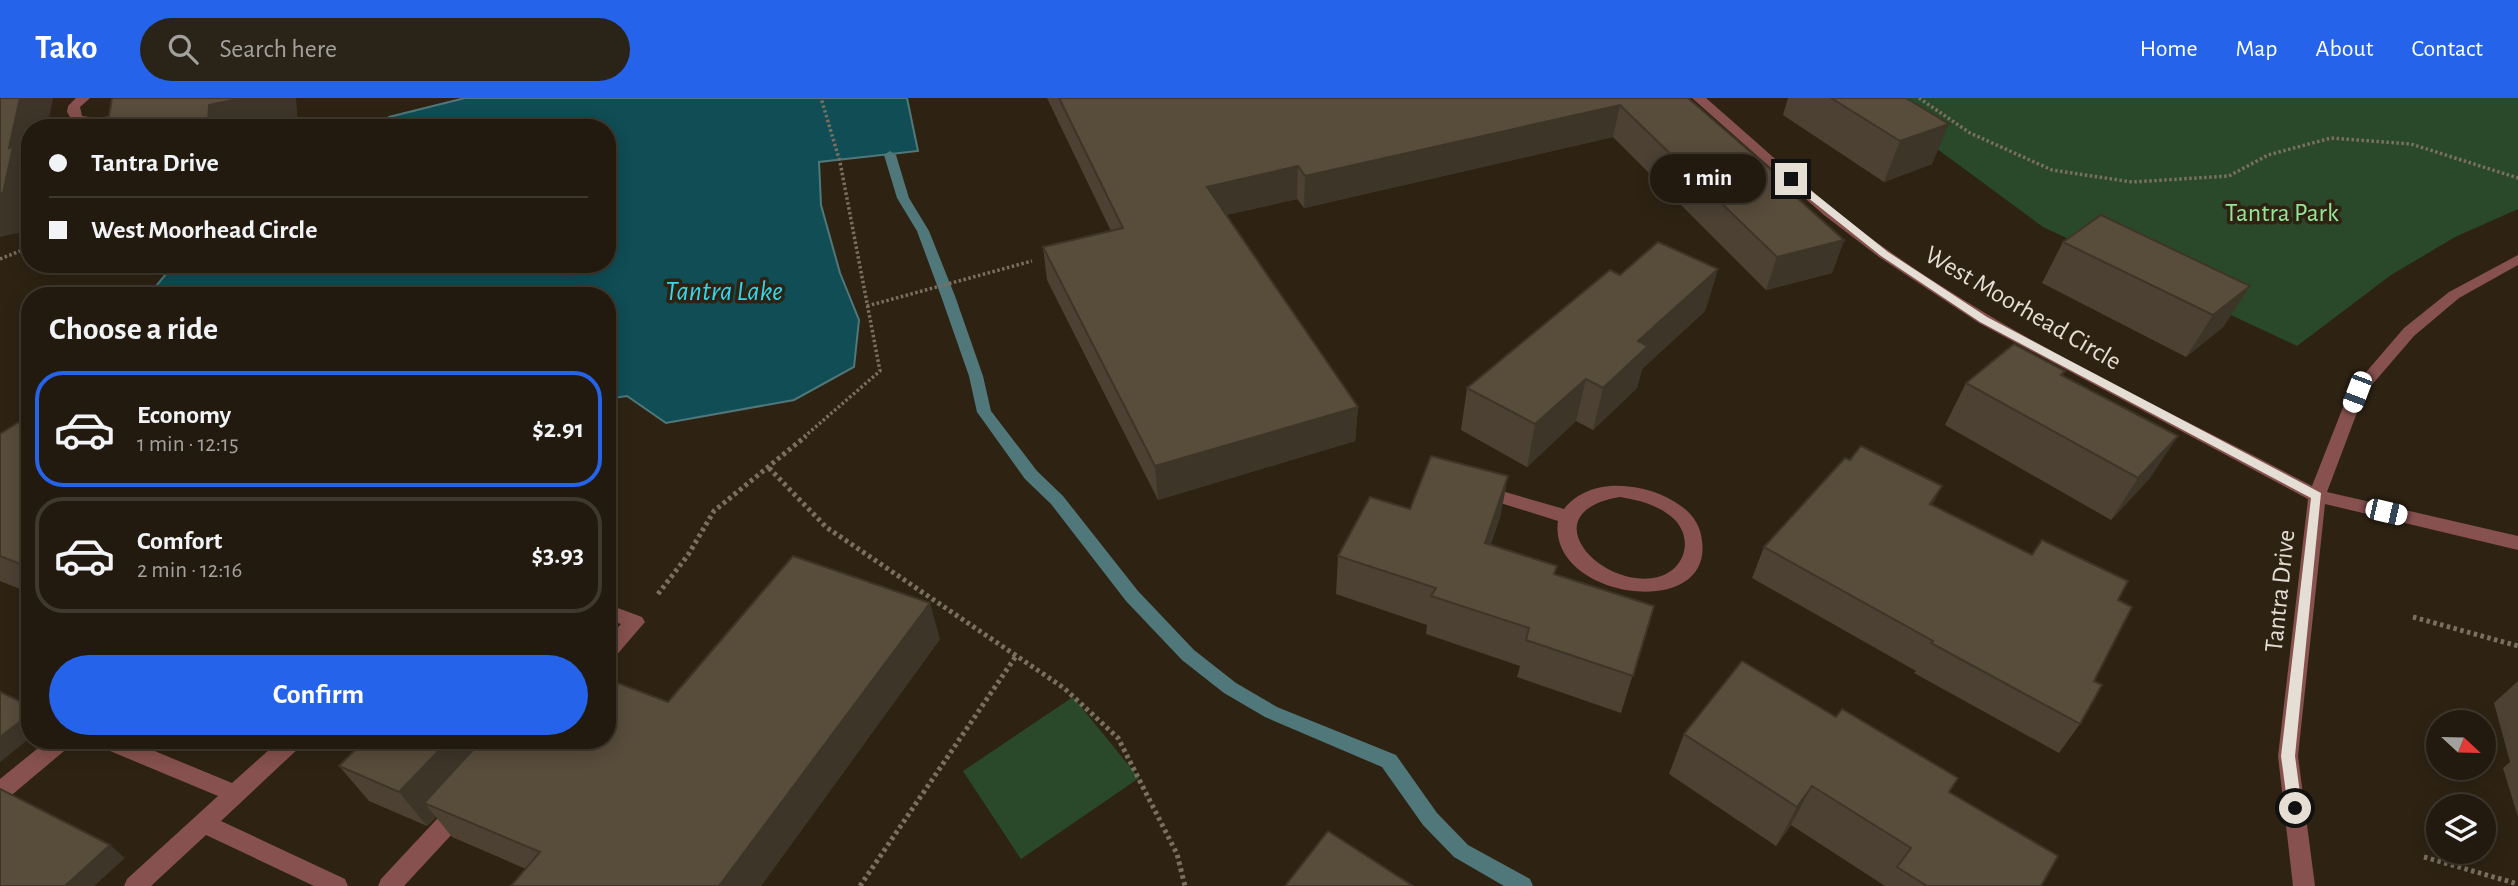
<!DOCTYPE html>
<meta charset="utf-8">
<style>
body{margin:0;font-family:"Alegreya Sans",sans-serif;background:#2a2317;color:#f1f3f6;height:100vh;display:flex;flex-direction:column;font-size:26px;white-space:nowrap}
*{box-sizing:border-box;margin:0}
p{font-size:23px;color:#a2a19e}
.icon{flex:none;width:38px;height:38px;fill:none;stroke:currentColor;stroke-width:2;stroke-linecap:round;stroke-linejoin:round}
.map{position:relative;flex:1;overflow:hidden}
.drawer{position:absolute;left:21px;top:189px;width:595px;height:462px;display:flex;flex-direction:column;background:#221a0e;border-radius:28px;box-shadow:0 4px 18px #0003,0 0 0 2px #3f382e}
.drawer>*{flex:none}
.top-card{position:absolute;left:21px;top:21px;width:595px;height:154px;border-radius:28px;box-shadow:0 4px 18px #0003,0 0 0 2px #3f382e;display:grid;align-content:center;height:154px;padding:0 28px;background:#221a0e}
.needle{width:46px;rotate:112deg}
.buttons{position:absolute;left:2426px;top:612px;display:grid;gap:14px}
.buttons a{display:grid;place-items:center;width:70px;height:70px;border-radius:50%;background:#221a0e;box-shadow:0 4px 18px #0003,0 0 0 2px #3f382e;font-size:35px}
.end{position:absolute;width:32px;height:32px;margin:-16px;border:9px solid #e5ded4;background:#111;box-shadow:0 0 0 4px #111}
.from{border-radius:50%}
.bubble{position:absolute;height:49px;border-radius:24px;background:#221a0e;box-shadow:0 4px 18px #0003,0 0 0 2px #3f382e;font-size:23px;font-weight:600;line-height:49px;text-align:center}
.car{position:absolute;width:21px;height:42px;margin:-21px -10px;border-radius:9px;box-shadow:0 0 5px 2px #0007;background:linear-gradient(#fff 24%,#345 0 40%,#fff 0 76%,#345 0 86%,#fff 0)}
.top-card b{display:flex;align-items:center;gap:24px;height:66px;font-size:26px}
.top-card b+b{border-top:2px solid #3f382e}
.top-card i{width:18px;height:18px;background:#f1f3f6}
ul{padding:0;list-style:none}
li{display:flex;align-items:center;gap:21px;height:116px;margin:0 14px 10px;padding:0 14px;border:4px solid #3f382e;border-radius:28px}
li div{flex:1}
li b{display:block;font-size:26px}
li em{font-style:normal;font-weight:600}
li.active{border-color:#2563eb}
li>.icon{width:63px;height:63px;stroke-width:1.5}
h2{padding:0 28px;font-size:32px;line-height:84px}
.button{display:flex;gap:14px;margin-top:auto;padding:14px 28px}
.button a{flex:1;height:80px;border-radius:42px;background:#2563eb;color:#fff;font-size:28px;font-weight:600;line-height:80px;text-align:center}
header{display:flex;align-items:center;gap:42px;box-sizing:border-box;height:98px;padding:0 35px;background:#2563eb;color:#fff}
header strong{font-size:33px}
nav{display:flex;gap:38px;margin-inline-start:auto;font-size:24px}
.search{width:490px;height:63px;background:#2a2317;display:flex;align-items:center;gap:18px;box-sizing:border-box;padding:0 24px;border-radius:38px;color:#a2a19e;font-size:26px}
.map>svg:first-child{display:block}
.green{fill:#2a492a}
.water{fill:#104d55;stroke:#50787b;stroke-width:2}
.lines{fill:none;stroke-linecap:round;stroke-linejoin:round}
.stream{fill:#50787b;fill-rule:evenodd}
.path-far1{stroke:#797062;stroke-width:3.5;stroke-dasharray:2.5 2.5;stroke-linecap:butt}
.path{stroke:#797062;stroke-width:5;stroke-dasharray:3.5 3.5;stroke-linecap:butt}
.street{fill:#86514e;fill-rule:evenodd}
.wall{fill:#4c4133}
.shaded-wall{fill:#3e3529}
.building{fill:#584c3b;stroke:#3e3529;stroke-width:2}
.route{fill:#e5ded4}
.labels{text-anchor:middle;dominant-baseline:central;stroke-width:7;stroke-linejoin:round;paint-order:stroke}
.park-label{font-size:26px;fill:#96e497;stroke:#2e2313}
.street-label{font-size:26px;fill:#e5ded4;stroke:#2e2313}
.water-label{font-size:28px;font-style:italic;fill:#34d8ee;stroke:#2e2313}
</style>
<header>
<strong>Tako</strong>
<div class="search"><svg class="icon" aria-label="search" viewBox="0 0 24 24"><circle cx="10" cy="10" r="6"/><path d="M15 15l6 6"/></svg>Search here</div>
<nav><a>Home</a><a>Map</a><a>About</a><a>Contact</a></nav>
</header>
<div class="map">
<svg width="2518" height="788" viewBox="0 0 2518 788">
<rect width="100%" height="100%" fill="#2e2313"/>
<g class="green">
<path d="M1868 0H2518V111L2455 139 2391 177 2297 248 2043 129Z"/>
<path d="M1073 599 1139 680 1021 761 963 673Z"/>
</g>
<path class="water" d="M465 0H907L918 53 819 64 821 107 840 175 859 222 854 269 794 302 666 325 627 298 607 301V198H148L174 166H607V30H374L389 19Z"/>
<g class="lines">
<path class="stream" d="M890 53 896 57 909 100 929 133 955 198 983 278 991 313 1037 373 1063 398 1138 493 1194 552 1236 585 1277 609 1396 657 1437 715 1468 747 1530 781 1533 788H1504L1454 759 1423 727 1382 669 1265 619 1224 595 1182 562 1126 503 1051 406 1025 381 977 314 969 278 941 198 917 133 897 100 884 57Z"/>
<g class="path-far1">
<path d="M1919 0 1970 35 2052 72 2132 84 2229 78 2268 57 2331 40 2411 46 2518 80"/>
<path d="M0 161 30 149"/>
<path d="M867 208 1032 163"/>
<path d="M804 339 880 273 840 64 821 0"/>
</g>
<g class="path">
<path d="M769 370 826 429 1064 590 1118 640 1177 756 1185 788"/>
<path d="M658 496 688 457 714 413 806 338"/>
<path d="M2413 519 2518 548"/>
<path d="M2424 759 2518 786"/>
<path d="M860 788 1016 558"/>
</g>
<g class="street">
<path d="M76 0H90L80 9 82 18 98 20 129 15 135 19C120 31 91 28 73 24L67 14 68 8Z"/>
<path d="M1692 0H1706C1766 52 1824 107 1889 153 2021 246 2170 313 2312 388L2349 294 2404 230 2449 194 2518 157V167L2459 200 2414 238 2364 296 2327 394 2518 438V452L2325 406 2298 658 2315 788H2293L2278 658 2308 401 1979 225 1879 159 1824 117Z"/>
<path d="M1481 387 1564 411C1591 376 1650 385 1681 408 1693 416 1701 429 1702 443 1713 524 1547 501 1558 423L1475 397 1472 393 1475 389ZM1620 399C1639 402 1659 407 1674 421 1694 441 1685 472 1658 479 1601 493 1529 414 1620 399Z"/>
<path d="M607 506 642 519 645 524 614 560 607 562V541L621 526 607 521Z"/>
<path d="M48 642H73L70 648 7 701 0 703V681Z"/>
<path d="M95 642H128L232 685 280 642H304L301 648 221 723 345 781 348 788H314L206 737 151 788H124L127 781 218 698 98 648Z"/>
<path d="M458 705 466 707 469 714 466 721 404 788H378L381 781 450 707Z"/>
</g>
</g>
<g class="wall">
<path d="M1047 0H1688L1802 98 1800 103 1844 142 1832 175 1766 192 1613 39 1304 110 1297 101 1226 117 1358 309 1355 343 1158 402 1047 182 1043 149 1111 133Z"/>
<path d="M1788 0H1907L1932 66 1884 84 1783 17Z"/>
<path d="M2063 144 2250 188 2223 229 2186 259 2042 185Z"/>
<path d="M1718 171 1705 213 1642 271 1637 290 1593 332 1576 323 1527 369 1461 332 1467 290 1620 177Z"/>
<path d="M2062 278 2150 380 2111 422 1945 327 1966 285Z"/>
<path d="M30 317V495L0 483V336Z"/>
<path d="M1850 362 1942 388 1932 407 2118 502 2094 583 2080 626 2059 655 1914 575 1916 573 1752 480 1764 449Z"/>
<path d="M1410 411 1501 416 1491 446 1555 476 1654 508 1621 615 1517 579 1520 568 1426 536 1427 527 1336 496 1338 458Z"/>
<path d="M940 541 761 788H511L526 771 452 739 436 719 427 728 369 703 339 668 668 604Z"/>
<path d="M2518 583V719L2503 670 2510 664 2494 605Z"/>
<path d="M1684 636 1949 694 2041 788H1885L1791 727 1776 748 1669 676Z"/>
</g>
<g class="shaded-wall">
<path d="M20 0H53L47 30H30V132L0 139V96Z"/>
<path d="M242 0H296L298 26 282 30H208L209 7Z"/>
<path d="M1620 7 1613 39 1304 110 1305 78Z"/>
<path d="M1949 26 1932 66 1884 84 1900 43Z"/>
<path d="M1298 68 1297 101 1208 121 1207 89Z"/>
<path d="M1844 142 1832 175 1766 192 1777 159Z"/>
<path d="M1718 171 1705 213 1642 271 1637 290 1593 332 1603 290 1638 243Z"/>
<path d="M2250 188 2223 229 2186 259 2213 217Z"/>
<path d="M1586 281 1576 323 1527 369 1535 326Z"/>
<path d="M1358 309 1355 343 1158 402 1155 368Z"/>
<path d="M2178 338 2150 380 2111 422 2138 380Z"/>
<path d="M1508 378 1501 416 1478 483 1485 445Z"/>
<path d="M1942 388 1927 418 1930 406Z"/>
<path d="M930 505 940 541 761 788H719Z"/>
<path d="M30 616V640L0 664V639Z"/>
<path d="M449 642H508L424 705 436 719 427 728 399 694Z"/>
<path d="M1812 688 1791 727 1776 748 1797 709Z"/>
<path d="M110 747 125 760 94 788H65Z"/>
</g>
<g class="building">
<path d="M0 0H20L9 50 13 49 3 95 0 96Z"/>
<path d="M112 0H242L209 7 208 30H107Z"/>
<path d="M1059 0H1688L1802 98 1796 99 1844 142 1777 159 1620 7 1305 78 1298 68 1207 89 1358 309 1155 368 1043 149 1123 130Z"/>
<path d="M1831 0H1906L1949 26 1900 43Z"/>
<path d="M2101 117 2250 188 2213 217 2063 144Z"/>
<path d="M1658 144 1718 171 1638 243 1648 248 1603 290 1586 281 1535 326 1467 290 1610 172 1620 177Z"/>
<path d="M2014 246 2065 273 2061 277 2178 338 2138 380 1966 285Z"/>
<path d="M30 317V470L0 458V336Z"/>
<path d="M1861 348 1942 388 1930 406 2032 457 2042 442 2128 483 2118 502 2132 509 2094 583 2102 587 2080 626 1931 545 1933 543 1764 449 1845 360 1850 362Z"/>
<path d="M1431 358 1508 378 1485 445 1557 468 1554 476 1654 508 1633 578 1526 542 1529 530 1431 498 1436 490 1338 458 1370 399 1410 411Z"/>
<path d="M793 458 930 505 719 788H511L540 754 424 705 482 642H607V581L668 604Z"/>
<path d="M1742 563 1836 619 1842 611 1958 680 1949 694 2058 758 2041 788H1927L1897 769 1911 750 1812 688 1797 709 1684 636Z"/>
<path d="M0 594 30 608V616L0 639Z"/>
<path d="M365 642H449L399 694 339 668Z"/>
<path d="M0 691 110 747 65 788H0Z"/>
<path d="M1328 733 1413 788H1285Z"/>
</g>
<path class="route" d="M1787 79H1794L1888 154 1987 219 2321 395 2295 658 2302 710 2300 714H2290L2288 710 2281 658 2311 400 1980 224 1881 158 1787 83Z"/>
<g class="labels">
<g class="park-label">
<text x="2282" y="115">Tantra Park</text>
</g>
<g class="street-label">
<text transform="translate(2023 210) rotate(30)">West Moorhead Circle</text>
<text transform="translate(2280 493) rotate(-84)">Tantra Drive</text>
</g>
<g class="water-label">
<text x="724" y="194">Tantra Lake</text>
</g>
</g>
</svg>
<div class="buttons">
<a><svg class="needle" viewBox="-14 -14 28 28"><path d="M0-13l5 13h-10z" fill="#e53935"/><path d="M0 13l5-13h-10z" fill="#a2a19e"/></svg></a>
<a><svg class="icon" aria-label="layers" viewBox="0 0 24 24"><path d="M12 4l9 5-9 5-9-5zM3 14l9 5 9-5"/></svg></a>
</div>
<i class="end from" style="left:2295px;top:710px"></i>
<i class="end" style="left:1791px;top:81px"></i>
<div class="bubble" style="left:1650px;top:56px;width:116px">1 min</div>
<i class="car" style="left:2357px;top:294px;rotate:201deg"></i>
<i class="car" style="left:2386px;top:414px;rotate:103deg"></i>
<div class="top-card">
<b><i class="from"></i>Tantra Drive</b>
<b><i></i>West Moorhead Circle</b>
</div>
<section class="drawer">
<h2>Choose a ride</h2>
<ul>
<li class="active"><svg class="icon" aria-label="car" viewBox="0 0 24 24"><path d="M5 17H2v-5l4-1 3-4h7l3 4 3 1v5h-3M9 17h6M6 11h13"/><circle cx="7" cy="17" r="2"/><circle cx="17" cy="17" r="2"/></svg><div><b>Economy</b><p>1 min · 12:15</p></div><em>$2.91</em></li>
<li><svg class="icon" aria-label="car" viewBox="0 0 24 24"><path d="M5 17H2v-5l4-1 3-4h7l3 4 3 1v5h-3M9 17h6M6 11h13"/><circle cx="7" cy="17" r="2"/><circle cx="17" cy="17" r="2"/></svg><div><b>Comfort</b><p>2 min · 12:16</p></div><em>$3.93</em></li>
</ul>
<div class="button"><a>Confirm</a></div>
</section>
</div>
